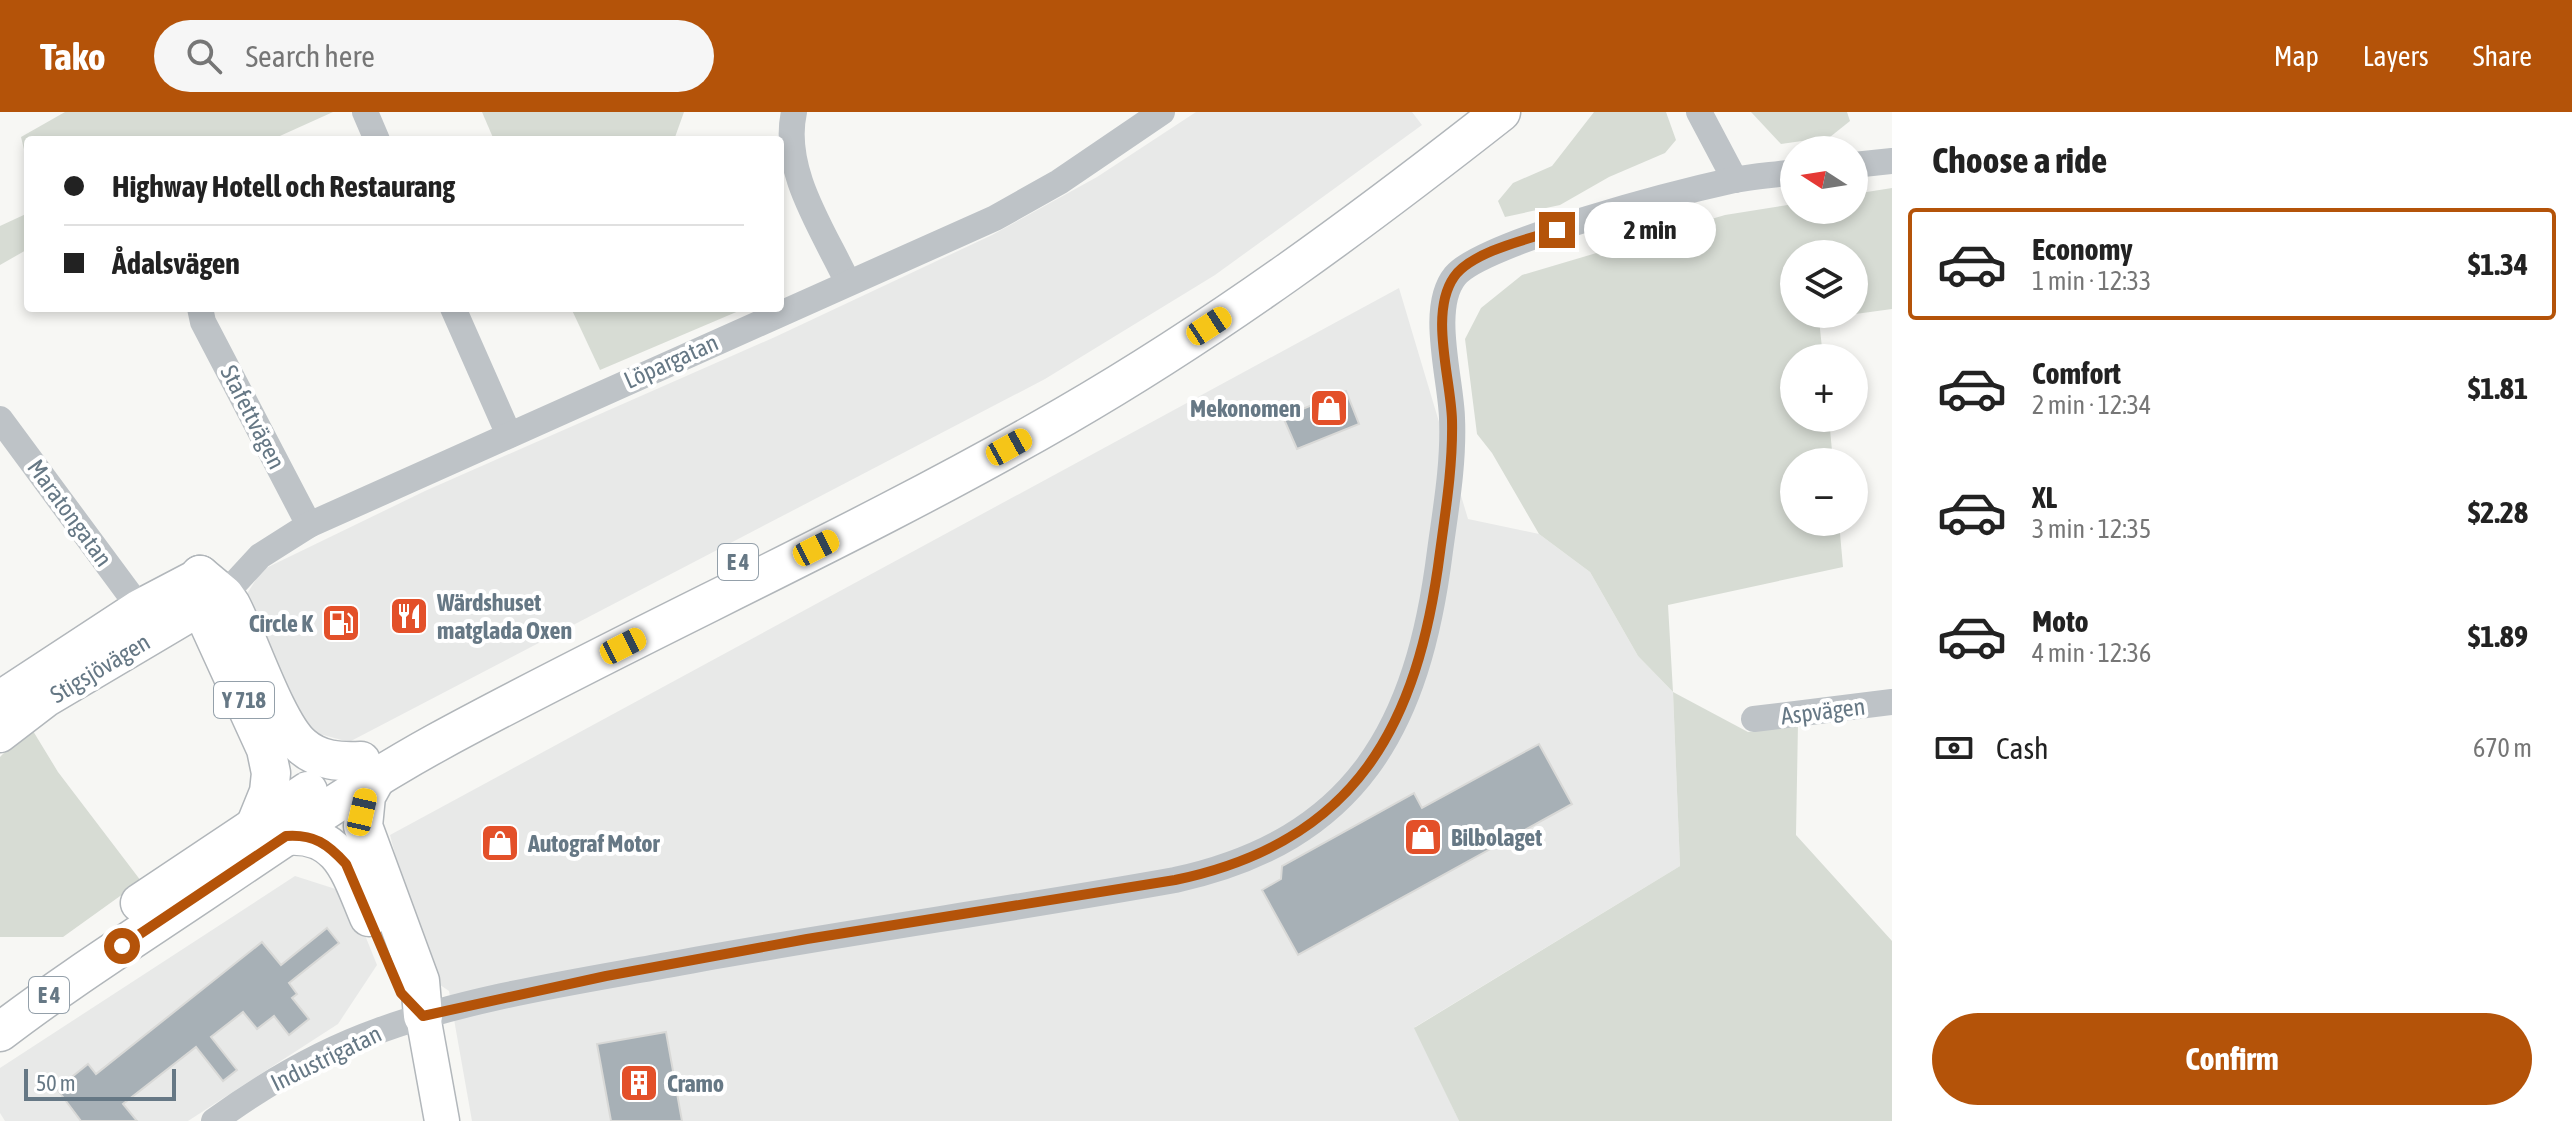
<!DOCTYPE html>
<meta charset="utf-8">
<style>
body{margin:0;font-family:"Asap Condensed",sans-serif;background:#f6f6f6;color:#222;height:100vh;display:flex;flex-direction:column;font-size:30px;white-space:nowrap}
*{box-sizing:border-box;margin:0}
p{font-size:26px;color:#767676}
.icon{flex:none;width:44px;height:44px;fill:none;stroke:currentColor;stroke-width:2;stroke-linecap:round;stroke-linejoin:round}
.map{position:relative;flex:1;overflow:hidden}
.drawer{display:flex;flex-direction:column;background:#fff;width:680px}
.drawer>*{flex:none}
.top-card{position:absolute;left:24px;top:24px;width:760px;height:176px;border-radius:8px;box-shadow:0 4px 12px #0003;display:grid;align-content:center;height:176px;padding:0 40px;background:#fff}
.needle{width:52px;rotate:282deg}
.tools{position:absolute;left:1780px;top:24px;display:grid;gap:16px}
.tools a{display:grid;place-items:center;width:88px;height:88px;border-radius:50%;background:#fff;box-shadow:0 4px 12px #0003;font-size:40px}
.scale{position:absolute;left:24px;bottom:20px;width:152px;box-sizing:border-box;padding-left:8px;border:4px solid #667885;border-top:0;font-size:22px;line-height:28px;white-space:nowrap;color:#667885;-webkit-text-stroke:6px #fff;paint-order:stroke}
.end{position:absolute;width:36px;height:36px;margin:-18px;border:10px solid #b45309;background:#fff;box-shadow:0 0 0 4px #fff}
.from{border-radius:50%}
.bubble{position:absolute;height:56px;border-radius:28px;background:#fff;box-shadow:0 4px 12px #0003;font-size:26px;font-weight:700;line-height:56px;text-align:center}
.car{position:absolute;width:24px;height:48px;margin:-24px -12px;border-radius:10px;box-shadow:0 0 6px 2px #0007;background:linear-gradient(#f5c518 24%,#345 0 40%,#f5c518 0 76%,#345 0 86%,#f5c518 0)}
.top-card b{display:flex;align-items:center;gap:28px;height:76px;font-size:30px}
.top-card b+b{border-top:2px solid #e0e0e0}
.top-card i{width:20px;height:20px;background:#222}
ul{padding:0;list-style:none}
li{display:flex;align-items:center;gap:24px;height:112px;margin:0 16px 12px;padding:0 24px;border:4px solid transparent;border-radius:8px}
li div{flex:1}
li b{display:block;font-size:30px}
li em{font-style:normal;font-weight:700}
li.active{border-color:#b45309}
li>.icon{width:72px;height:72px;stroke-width:1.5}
h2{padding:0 40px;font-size:36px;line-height:96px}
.pay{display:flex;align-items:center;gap:20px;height:88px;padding:0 40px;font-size:30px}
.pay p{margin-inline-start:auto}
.action{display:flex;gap:16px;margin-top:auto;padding:16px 40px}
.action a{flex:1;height:92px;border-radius:48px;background:#b45309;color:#fff;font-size:32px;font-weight:700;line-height:92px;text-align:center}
header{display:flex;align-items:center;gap:48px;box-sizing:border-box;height:112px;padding:0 40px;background:#b45309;color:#fff}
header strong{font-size:38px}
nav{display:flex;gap:44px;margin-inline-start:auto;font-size:28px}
.search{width:560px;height:72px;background:#f6f6f6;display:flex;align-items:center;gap:20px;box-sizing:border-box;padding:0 28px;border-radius:44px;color:#767676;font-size:30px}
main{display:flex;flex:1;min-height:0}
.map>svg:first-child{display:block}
.built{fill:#e8e9e8}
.green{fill:#d7dcd4;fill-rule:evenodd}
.building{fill:#a7b0b6;stroke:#d9d9d7;stroke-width:2}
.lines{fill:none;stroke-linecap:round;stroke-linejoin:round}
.major-casing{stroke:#b2b7bb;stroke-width:37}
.highway-casing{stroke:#b1b6ba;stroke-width:41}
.minor{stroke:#bec3c7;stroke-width:26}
.major{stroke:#fff;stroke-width:34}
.highway{stroke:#fff;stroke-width:38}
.route{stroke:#b45309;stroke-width:10}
.labels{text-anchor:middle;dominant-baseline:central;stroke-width:8;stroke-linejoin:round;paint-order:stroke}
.shield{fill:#fff;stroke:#94a0aa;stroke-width:2}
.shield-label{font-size:22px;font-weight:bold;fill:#667885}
.street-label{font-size:24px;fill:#667885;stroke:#fff}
.poi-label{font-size:24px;font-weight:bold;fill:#667885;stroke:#fff;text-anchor:start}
</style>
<header>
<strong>Tako</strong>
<div class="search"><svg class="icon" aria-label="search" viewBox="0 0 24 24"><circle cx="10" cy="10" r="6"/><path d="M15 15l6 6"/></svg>Search here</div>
<nav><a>Map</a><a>Layers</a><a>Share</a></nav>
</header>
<main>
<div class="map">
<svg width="1892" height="1009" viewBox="0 0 1892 1009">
<rect width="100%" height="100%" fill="#f7f7f4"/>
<g class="built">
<path d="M1196 0H1412L1422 13 1215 163 1045 267 349 630 305 618 245 485 262 458 425 379 775 225 992 123 1097 65Z"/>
<path d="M1399 176 1468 407 1539 422 1590 460 1638 544 1673 580 1680 754 1415 915 1459 1009H472L449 879 427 864 390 723Z"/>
<path d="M295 764 348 781 377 853 338 912 188 1009H5L0 1001V956Z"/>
</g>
<g class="green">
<path d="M65 0H333L271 28H28V54L21 25Z"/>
<path d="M482 0H684L674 28H494Z"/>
<path d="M1594 0H1666L1676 28 1665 41 1609 65 1560 93 1505 105 1498 89 1513 71 1552 54Z"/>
<path d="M1751 0H1847L1850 9 1830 25 1781 32Z"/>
<path d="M1892 76V197L1819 207 1823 246H1794V306H1829L1833 350H1794V410H1839L1843 455 1668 493 1673 580 1748 620 1798 611 1796 723 1892 829V1009H1459L1414 916 1680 754 1673 580 1638 544 1590 460 1539 422 1492 341 1477 322 1465 227 1481 196 1522 163 1725 103 1794 92V98H1854V82ZM1794 142H1854V202H1794Z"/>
<path d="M28 101V137L0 153V114Z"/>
<path d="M571 196H740L741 198 600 258Z"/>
<path d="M30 614 58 660 141 769 63 825H0V645Z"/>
</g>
<g class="building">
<path d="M1346 279 1359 312 1297 337 1283 305Z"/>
<path d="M1539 632 1572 692 1298 843 1262 778 1281 767 1282 754 1414 681 1422 696Z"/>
<path d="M327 816 339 831 289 871 297 882 292 886 309 907 289 923 274 904 257 917 243 900 211 925 237 958 223 969 196 935 123 992 137 1009H81L57 977 88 952 96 962 262 830 281 853Z"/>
<path d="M666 920 682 1009H611L597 932Z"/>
</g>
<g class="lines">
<g class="major-casing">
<g id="major">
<path d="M0 586 139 495 200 463"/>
<path d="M0 623 47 587 204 494"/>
<path d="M423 904 442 1009"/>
</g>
</g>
<g class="highway-casing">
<g id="highway">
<path d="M200 463 208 510 266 637 271 661 269 680 256 712"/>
<path d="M200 463 224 483 231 493C249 527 276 612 302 634 319 649 340 650 361 649"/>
<path d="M376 666 366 684 363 714 420 869 423 904"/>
<path d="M286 724C341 719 351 763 369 805"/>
<path d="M140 791 308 679"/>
<path d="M0 920C68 868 141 822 212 774 285 725 358 674 436 631 643 518 860 423 1065 304 1219 215 1361 110 1501 0"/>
</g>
</g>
<g class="minor">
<path d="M365 0 377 28"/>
<path d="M794 0C781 59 824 119 848 171"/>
<path d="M1699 0 1735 68"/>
<path d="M1854 53 1892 49"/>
<path d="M200 196 203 210 309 413"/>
<path d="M453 196 509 323"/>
<path d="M0 307 139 495"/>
<path d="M210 490 224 483 260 444 309 413 995 106 1059 70 1162 0"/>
<path d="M1754 607 1892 590"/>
<path d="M214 1009C265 972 319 940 378 919 472 885 575 870 673 852 840 821 1008 798 1175 768 1358 728 1418 614 1440 439 1446 395 1454 350 1452 306 1451 267 1429 196 1455 164 1482 130 1684 79 1734 68 1754 64 1774 63 1794 60"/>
</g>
<use href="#major" class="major"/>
<use href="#highway" class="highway"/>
</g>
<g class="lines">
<path class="route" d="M122 834 286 724C314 722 328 732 346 752L401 881 423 904 606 864 807 827 1175 768C1357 730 1418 613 1440 440 1446 396 1453 352 1452 308 1451 267 1429 201 1454 165 1471 140 1528 127 1557 118"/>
</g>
<defs>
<g id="shop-square" transform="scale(2)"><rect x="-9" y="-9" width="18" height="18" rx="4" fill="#e35029" stroke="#fff"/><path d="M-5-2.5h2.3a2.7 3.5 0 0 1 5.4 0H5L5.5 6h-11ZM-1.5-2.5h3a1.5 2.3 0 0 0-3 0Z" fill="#fff"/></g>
<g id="restaurant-square" transform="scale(2)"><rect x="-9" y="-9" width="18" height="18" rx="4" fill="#e35029" stroke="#fff"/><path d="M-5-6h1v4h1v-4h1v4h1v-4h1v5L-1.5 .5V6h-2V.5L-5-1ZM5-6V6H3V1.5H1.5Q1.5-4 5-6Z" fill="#fff"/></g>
<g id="fuel-square" transform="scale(2)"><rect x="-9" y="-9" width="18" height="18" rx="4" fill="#e35029" stroke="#fff"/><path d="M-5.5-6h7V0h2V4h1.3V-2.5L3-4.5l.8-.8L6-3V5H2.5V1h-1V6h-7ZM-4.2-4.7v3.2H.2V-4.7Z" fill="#fff"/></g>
<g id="building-square" transform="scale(2)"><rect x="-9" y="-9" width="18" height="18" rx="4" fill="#e35029" stroke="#fff"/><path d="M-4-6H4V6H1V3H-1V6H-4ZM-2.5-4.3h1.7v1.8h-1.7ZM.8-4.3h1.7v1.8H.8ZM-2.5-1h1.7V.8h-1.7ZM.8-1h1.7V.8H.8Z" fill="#fff"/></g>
</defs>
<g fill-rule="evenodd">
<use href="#shop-square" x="1329" y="296"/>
<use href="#restaurant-square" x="409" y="504"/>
<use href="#fuel-square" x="341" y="511"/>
<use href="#shop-square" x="1423" y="725"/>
<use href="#shop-square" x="500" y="731"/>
<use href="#building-square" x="639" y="971"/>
</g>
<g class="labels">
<g class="shield">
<rect x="718" y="432" width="40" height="36" rx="6"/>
<rect x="214" y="570" width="60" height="36" rx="6"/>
<rect x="29" y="865" width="40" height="36" rx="6"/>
</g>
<g class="shield-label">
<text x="738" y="450">E 4</text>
<text x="244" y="588">Y 718</text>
<text x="49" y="883">E 4</text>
</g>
<g class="street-label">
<text transform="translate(671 249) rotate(-24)">Löpargatan</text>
<text transform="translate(253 305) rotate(63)">Stafettvägen</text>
<text transform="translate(70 401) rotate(54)">Maratongatan</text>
<text transform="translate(100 556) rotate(-31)">Stigsjövägen</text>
<text transform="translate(1823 599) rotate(-7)">Aspvägen</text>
<text transform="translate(326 946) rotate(-26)">Industrigatan</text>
</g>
<g class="poi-label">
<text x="1301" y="296" text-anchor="end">Mekonomen</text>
<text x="437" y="490">Wärdshuset<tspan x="437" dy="28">matglada Oxen</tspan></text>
<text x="313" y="511" text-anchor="end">Circle K</text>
<text x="1451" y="725">Bilbolaget</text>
<text x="528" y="731">Autograf Motor</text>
<text x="667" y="971">Cramo</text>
</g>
</g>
</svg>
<div class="tools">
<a><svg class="needle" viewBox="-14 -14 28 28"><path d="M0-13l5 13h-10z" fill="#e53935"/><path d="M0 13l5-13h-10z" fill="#767676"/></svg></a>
<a><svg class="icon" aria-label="layers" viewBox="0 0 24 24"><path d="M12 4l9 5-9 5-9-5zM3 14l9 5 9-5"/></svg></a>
<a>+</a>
<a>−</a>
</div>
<div class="scale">50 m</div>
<i class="end from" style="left:122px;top:834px"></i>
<i class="end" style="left:1557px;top:118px"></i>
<div class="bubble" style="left:1584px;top:90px;width:132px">2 min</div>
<i class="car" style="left:1209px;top:214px;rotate:57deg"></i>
<i class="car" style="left:1009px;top:335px;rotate:61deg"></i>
<i class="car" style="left:816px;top:436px;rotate:63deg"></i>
<i class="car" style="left:623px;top:534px;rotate:63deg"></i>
<i class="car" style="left:362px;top:700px;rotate:13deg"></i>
<div class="top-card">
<b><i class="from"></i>Highway Hotell och Restaurang</b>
<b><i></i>Ådalsvägen</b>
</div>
</div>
<section class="drawer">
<h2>Choose a ride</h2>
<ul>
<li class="active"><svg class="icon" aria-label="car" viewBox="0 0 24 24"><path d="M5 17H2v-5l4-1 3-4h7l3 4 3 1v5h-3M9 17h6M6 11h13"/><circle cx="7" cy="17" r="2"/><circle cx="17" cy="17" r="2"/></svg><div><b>Economy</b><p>1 min · 12:33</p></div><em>$1.34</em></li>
<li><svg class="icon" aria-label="car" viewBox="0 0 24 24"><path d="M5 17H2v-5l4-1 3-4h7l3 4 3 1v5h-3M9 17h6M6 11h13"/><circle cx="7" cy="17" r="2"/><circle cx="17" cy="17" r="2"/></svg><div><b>Comfort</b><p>2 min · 12:34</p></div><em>$1.81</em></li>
<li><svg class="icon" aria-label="car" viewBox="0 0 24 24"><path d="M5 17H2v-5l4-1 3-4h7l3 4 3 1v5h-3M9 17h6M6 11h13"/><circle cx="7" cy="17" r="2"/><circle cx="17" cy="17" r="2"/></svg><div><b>XL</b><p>3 min · 12:35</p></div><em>$2.28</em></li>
<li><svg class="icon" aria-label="car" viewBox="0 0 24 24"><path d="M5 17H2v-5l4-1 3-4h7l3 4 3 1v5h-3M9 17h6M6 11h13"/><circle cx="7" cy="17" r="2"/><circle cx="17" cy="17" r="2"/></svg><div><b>Moto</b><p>4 min · 12:36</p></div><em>$1.89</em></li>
</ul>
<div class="pay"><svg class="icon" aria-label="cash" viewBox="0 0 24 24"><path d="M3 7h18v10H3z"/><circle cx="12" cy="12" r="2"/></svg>Cash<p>670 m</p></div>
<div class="action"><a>Confirm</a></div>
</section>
</main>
